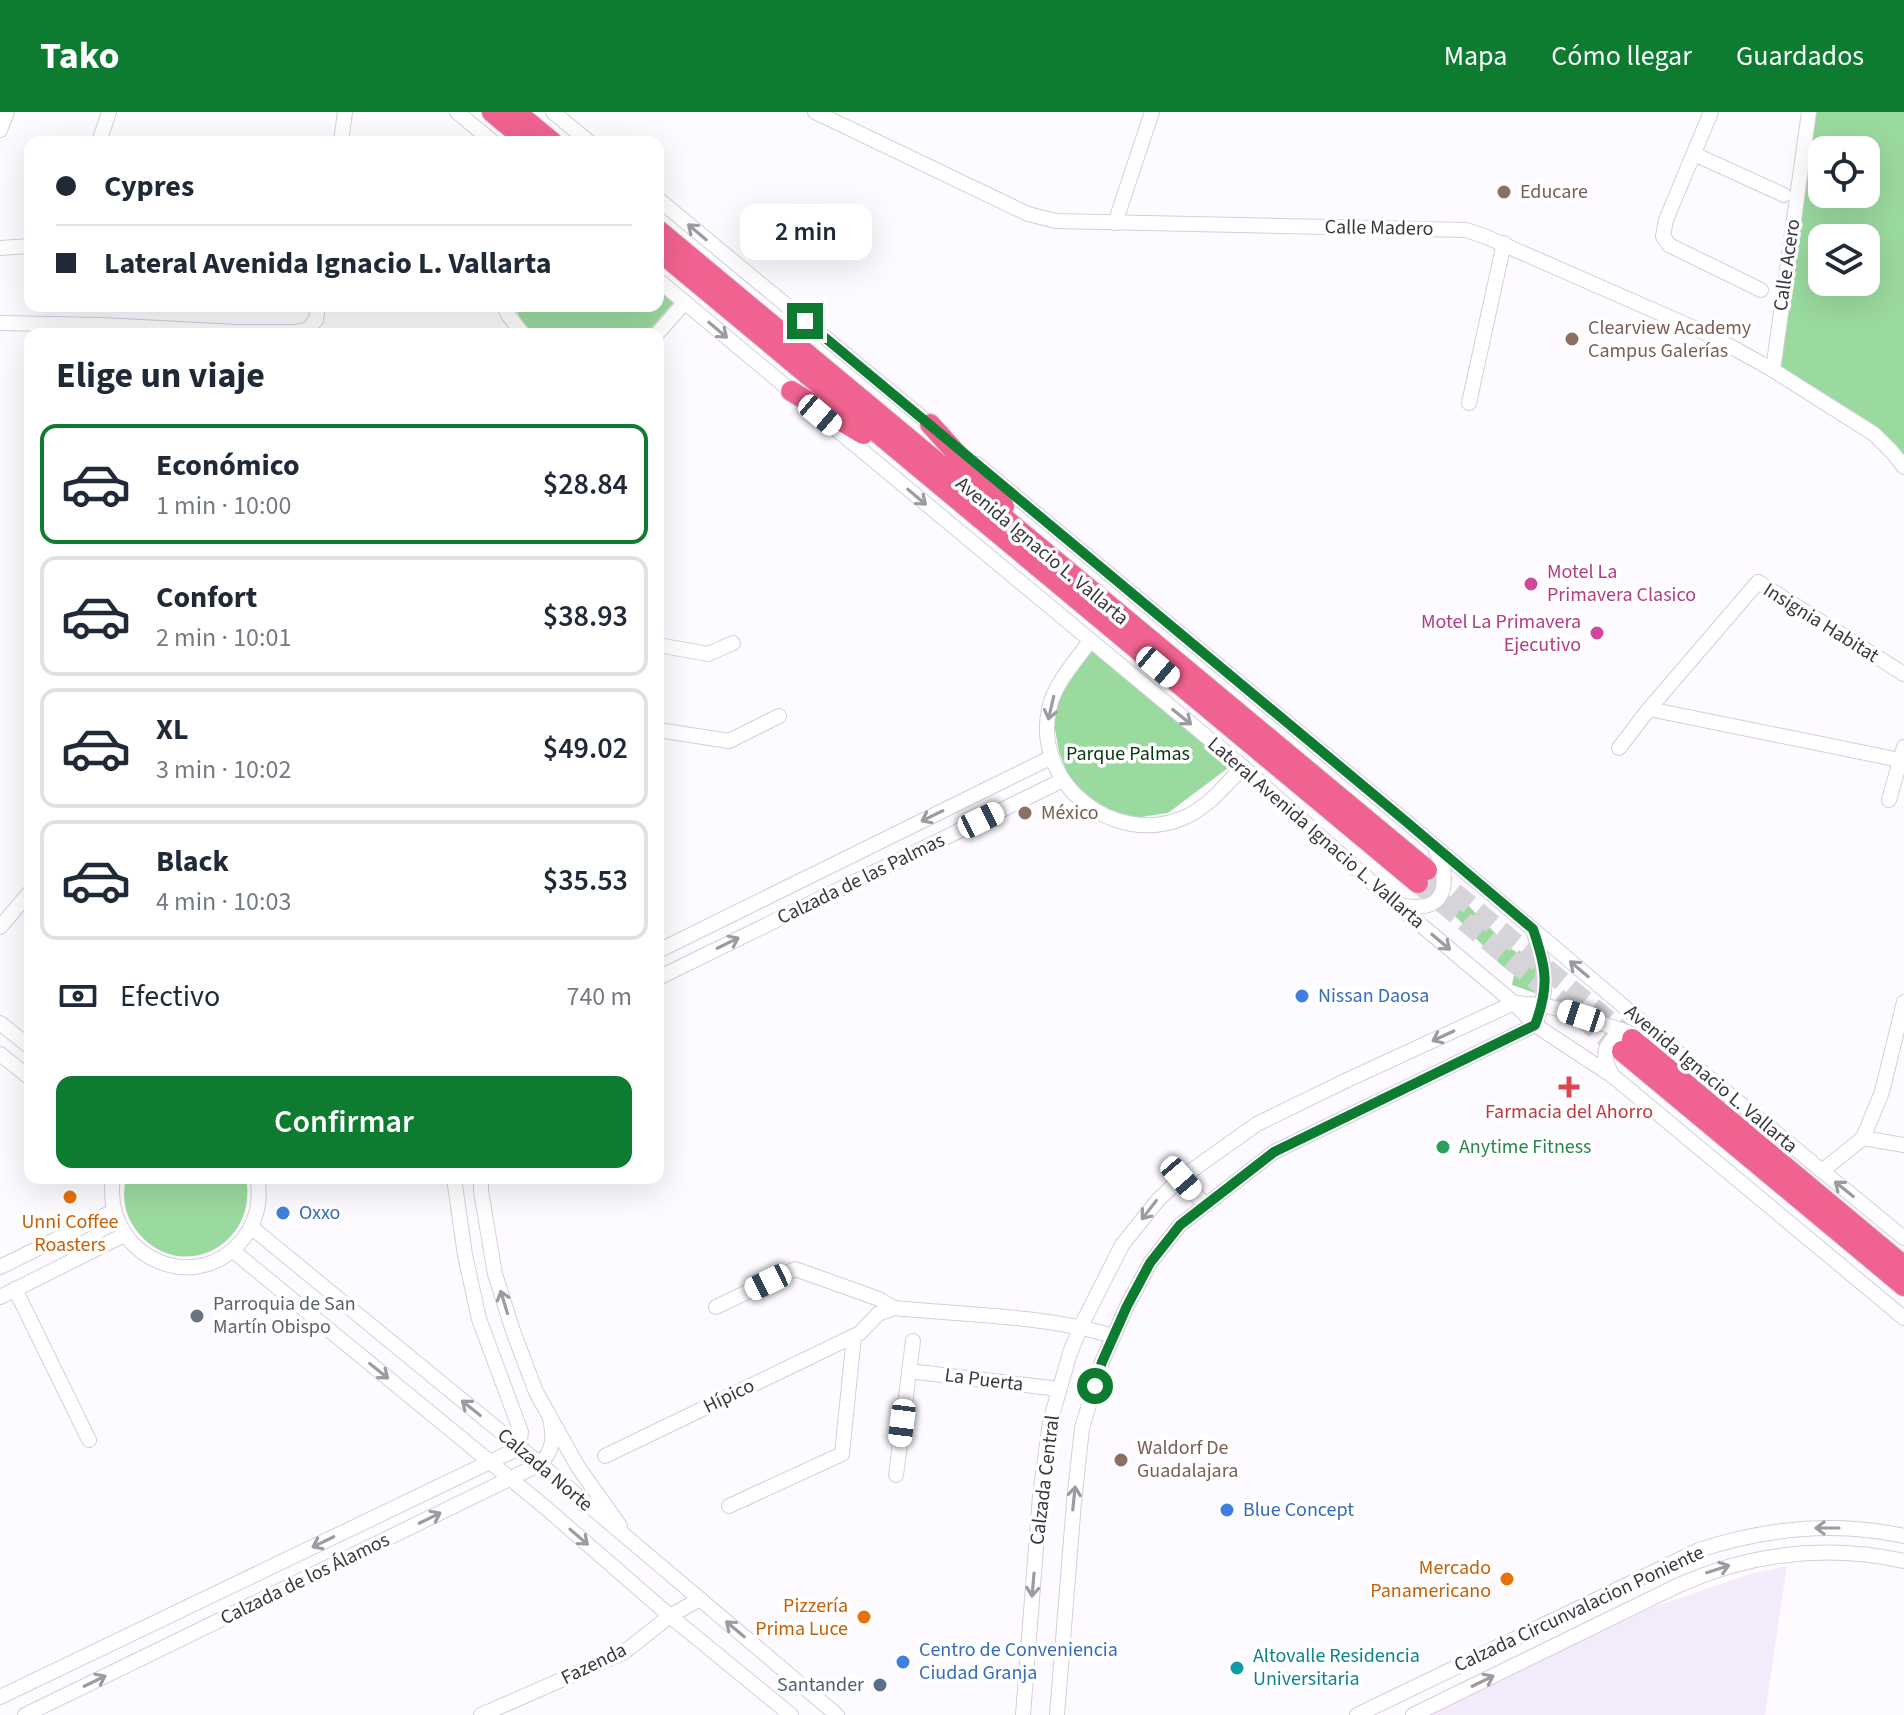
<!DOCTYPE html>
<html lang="es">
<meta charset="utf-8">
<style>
body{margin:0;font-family:"Source Sans 3",sans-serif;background:#f2f2f3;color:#1f2937;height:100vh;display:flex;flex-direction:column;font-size:30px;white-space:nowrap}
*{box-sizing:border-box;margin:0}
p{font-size:26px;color:#747a83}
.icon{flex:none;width:44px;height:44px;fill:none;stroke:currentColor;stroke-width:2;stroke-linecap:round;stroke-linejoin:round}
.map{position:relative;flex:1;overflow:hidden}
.panel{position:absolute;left:24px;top:216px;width:640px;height:856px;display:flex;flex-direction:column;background:#fff;border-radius:16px;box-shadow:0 8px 32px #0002}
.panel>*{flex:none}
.banner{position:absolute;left:24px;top:24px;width:640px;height:176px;border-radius:16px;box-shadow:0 8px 32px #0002;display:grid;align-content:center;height:176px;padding:0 32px;background:#fff}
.buttons{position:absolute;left:1808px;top:24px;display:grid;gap:16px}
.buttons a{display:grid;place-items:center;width:72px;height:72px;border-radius:16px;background:#fff;box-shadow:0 8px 32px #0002;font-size:40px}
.end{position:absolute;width:36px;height:36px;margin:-18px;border:10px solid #0d7c31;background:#fff;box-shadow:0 0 0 4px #fff}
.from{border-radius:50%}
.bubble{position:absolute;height:56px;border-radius:16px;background:#fff;box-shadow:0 8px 32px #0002;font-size:26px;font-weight:600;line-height:56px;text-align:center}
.car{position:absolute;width:24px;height:48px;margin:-24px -12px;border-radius:10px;box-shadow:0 0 6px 2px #0007;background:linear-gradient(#fff 24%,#345 0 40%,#fff 0 76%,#345 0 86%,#fff 0)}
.banner b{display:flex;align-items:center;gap:28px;height:76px;font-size:30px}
.banner b+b{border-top:2px solid #e0e1e3}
.banner i{width:20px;height:20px;background:#1f2937}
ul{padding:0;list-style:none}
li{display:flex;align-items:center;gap:24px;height:120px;margin:0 16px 12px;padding:0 16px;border:4px solid #e0e1e3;border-radius:16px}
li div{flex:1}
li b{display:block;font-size:30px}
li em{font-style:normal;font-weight:600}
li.on{border-color:#0d7c31}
li>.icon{width:72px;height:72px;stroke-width:1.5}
h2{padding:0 32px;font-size:36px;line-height:96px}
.pay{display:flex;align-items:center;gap:20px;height:88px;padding:0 32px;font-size:30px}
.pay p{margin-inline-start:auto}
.action{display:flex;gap:16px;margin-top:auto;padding:16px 32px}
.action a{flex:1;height:92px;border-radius:16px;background:#0d7c31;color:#fff;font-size:32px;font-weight:600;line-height:92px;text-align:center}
header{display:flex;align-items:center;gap:48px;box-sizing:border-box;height:112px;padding:0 40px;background:#0d7c31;color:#fff}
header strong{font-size:38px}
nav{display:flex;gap:44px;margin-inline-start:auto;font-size:28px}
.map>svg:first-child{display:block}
.built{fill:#f3ebfb}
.green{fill:#9bda9f;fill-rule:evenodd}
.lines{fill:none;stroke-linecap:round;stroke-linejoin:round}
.highway-tunnel{stroke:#d6d4d9;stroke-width:20;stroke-dasharray:20 10;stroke-linecap:butt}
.minor-casing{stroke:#d6cde0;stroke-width:16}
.highway-casing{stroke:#d8d7d9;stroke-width:22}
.minor{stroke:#fff;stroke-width:14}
.highway{stroke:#f0628f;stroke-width:20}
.oneway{stroke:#9d9b9f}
.route{stroke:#0d7c31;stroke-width:10}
.education-dot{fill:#8d6e63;stroke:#fff;stroke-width:3}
.hotel-dot{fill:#d1479c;stroke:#fff;stroke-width:3}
.shop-dot{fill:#3f7fe0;stroke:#fff;stroke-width:3}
.health-dot{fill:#e0444e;stroke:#fff;stroke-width:3}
.leisure-dot{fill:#2e9e5b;stroke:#fff;stroke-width:3}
.food-dot{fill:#e8710a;stroke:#fff;stroke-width:3}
.worship-dot{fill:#6b7280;stroke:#fff;stroke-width:3}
.culture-dot{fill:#0f9aa8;stroke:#fff;stroke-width:3}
.service-dot{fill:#5c6f8a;stroke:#fff;stroke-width:3}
.labels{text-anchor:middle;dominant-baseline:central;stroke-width:7;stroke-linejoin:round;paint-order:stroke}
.education-label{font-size:20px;fill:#785e54;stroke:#fff;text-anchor:start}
.street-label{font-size:20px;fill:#3b373f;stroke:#fff}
.hotel-label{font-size:20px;fill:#b23c85;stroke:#fff;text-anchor:start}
.park-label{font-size:20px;fill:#03390e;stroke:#fff}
.shop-label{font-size:20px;fill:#366cbe;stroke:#fff;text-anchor:start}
.health-label{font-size:20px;fill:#be3a42;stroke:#fff}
.leisure-label{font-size:20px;fill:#27864d;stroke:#fff;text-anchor:start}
.food-label{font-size:20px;fill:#c56008;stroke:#fff;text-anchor:end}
.worship-label{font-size:20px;fill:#5b616d;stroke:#fff;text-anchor:start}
.culture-label{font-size:20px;fill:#0d838f;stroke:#fff;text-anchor:start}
.service-label{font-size:20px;fill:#4e5e75;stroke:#fff;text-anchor:end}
</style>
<header>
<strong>Tako</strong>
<nav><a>Mapa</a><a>Cómo llegar</a><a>Guardados</a></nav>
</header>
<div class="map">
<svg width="1904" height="1603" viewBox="0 0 1904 1603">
<rect width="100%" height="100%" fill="#fdfbff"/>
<path class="built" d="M1787 1454 1765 1603H1429L1654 1495 1750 1462Z"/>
<g class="green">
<path d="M1815 0H1904V347L1778 253ZM1822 38H1866V82H1822ZM1822 126H1866V170H1822Z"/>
<path d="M658 175 674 190 646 222H537L524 213 514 194H658Z"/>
<path d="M1092 537 1232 653 1168 701 1134 706 1093 692 1069 665 1059 640 1054 612 1061 579Z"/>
<path d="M1460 785 1496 822 1500 830 1518 841 1519 838 1536 852 1535 881 1512 873 1514 863 1500 852 1446 794Z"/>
<path d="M126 1066H246C259 1134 178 1174 136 1118 124 1102 122 1085 126 1066Z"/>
</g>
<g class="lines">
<g class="highway-tunnel">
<path d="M1431 761 1625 922"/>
<path d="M1418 771 1622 939"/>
</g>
<g class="minor-casing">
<g id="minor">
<path d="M457 0 493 30"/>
<path d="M553 0 589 30"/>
<path d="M815 0 1028 102 1056 109 1466 118 1484 124 1710 223 1773 258 1874 322 1892 340 1904 355"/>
<path d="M1711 0 1666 108 1663 124 1669 133 1761 178"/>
<path d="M0 18 7 0"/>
<path d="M99 30 109 0"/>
<path d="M341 30 345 0"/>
<path d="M1694 42 1784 83"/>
<path d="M658 87 937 318"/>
<path d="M1115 111 1152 0"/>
<path d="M0 136 30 134"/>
<path d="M658 168 796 283"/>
<path d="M504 194 509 204 523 222"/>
<path d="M0 211 102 213 237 220H294L307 218 316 208 318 194"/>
<path d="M657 222 685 190"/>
<path d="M1773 258 1809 0"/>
<path d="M1469 291 1504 131"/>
<path d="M824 307 1243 655 1396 792 1514 891 1535 913 1614 965 1904 1206"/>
<path d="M977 352 1403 707 1675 938 1904 1126"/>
<path d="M1090 529C1075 550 1054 572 1049 597 1033 672 1114 735 1183 706 1208 696 1224 674 1243 655"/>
<path d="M658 533 708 542 733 531"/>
<path d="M1649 597 1900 648"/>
<path d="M658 618 729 629 779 604"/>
<path d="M1619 636 1649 597 1758 470 1904 562"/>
<path d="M1889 688 1904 635"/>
<path d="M1396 792C1403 793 1410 795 1416 795 1451 795 1447 760 1436 739"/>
<path d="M0 815 30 780"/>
<path d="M658 839 1052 645"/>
<path d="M658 866 1063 668"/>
<path d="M0 911 30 935"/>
<path d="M0 942 30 966"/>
<path d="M1613 965C1601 942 1602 935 1622 918"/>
<path d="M1863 1026 1904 1033"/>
<path d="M1822 1059 1863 1026 1882 980 1904 890"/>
<path d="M113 1066C101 1147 203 1190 248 1120 258 1104 261 1084 257 1066"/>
<path d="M481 1066V1079L495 1162 513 1219 536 1280 578 1355 620 1414"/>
<path d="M1181 1066 1205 1093"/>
<path d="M251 1115 540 1352 837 1603"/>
<path d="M232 1138 546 1396 670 1504 791 1603"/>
<path d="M0 1155 114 1099"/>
<path d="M15 1177 89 1328"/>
<path d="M0 1185 124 1123"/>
<path d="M716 1195 795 1157 879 1187 894 1196C967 1203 1043 1203 1113 1224"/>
<path d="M909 1259 1059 1277"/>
<path d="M605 1344 860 1221 878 1202 894 1196"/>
<path d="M896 1363 913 1229"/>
<path d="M729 1394 842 1342 854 1224"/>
<path d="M0 1585 519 1336 521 1320 479 1207 465 1143 454 1066"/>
<path d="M25 1603 540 1352C554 1338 554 1325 550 1306"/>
<path d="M481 1603 623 1541 670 1504 700 1487"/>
<path d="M1023 1603 1040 1384 1050 1310 1070 1241 1081 1214 1122 1133 1158 1088 1181 1066 1257 1012 1343 970 1514 891 1543 893 1566 899 1641 925"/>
<path d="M1057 1603 1074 1390 1082 1316 1102 1250 1127 1194 1150 1151 1180 1113 1274 1040 1535 913C1550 875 1546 855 1533 818"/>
<path d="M1357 1603 1699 1438C1766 1416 1834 1409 1904 1424"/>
<path d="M1413 1603 1679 1473C1751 1441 1826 1432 1904 1449"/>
</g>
</g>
<g class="highway-casing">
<g id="highway">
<path d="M492 0 528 30"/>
<path d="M516 0 552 30"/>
<path d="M658 118 1427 758"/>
<path d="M658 138 1418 771"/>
<path d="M791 279 863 322"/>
<path d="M930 312 1004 394"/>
<path d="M1632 927 1904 1154"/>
<path d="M1622 939 1904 1174"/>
</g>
</g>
<use href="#minor" class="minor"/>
<use href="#highway" class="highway"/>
</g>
<defs><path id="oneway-shaft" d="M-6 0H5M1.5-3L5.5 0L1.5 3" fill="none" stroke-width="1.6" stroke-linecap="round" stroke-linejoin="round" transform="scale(2)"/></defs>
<g class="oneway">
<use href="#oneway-shaft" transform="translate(697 120) rotate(-140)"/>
<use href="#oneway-shaft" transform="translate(718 218) rotate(40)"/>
<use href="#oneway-shaft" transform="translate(917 385) rotate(40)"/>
<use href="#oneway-shaft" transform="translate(1051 596) rotate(103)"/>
<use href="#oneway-shaft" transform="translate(1182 605) rotate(39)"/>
<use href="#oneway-shaft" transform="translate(932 704) rotate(154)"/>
<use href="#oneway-shaft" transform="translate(1441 830) rotate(40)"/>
<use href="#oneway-shaft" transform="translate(728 831) rotate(-26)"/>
<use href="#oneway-shaft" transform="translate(1579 857) rotate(-140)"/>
<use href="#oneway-shaft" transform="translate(1443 924) rotate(155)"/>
<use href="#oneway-shaft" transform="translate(1844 1077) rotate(-141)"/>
<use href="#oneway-shaft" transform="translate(1149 1098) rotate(128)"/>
<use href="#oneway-shaft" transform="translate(504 1190) rotate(-107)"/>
<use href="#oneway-shaft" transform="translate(379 1259) rotate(39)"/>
<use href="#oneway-shaft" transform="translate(471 1296) rotate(-141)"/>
<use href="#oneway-shaft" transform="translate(1074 1386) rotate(-84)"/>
<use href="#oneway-shaft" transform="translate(430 1406) rotate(-26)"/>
<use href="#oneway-shaft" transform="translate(1827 1416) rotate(-180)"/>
<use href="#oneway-shaft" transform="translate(579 1425) rotate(41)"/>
<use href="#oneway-shaft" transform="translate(323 1430) rotate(154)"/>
<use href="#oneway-shaft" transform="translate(1718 1457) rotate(-18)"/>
<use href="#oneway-shaft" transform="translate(1033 1473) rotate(95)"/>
<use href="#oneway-shaft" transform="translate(735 1517) rotate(-140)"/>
<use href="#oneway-shaft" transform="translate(95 1569) rotate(-26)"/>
<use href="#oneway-shaft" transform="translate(1483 1569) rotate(-26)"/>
</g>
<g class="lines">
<path class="route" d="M805 209 1403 707 1533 817C1546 855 1550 874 1535 913L1274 1040 1180 1113 1150 1151 1127 1194 1102 1250 1095 1274"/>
</g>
<g class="education-dot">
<circle cx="1504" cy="80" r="8"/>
<circle cx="1572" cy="227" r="8"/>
<circle cx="1025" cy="701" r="8"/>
<circle cx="1121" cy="1348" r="8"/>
</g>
<g class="hotel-dot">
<circle cx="1531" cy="472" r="8"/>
<circle cx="1597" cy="521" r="8"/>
</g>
<g class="shop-dot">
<circle cx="1302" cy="884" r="8"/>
<circle cx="283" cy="1101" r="8"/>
<circle cx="1227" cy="1398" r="8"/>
<circle cx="903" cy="1550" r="8"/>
</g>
<path class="health-dot" d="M1565 963h8v8h8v8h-8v8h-8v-8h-8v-8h8z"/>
<circle class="leisure-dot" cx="1443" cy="1035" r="8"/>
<g class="food-dot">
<circle cx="70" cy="1085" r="8"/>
<circle cx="1507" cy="1467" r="8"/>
<circle cx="864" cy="1505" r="8"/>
</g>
<circle class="worship-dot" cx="197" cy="1204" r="8"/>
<circle class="culture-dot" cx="1237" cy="1556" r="8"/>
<circle class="service-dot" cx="880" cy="1573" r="8"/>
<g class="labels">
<g class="education-label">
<text x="1520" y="80">Educare</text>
<text x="1588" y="216">Clearview Academy<tspan x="1588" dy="23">Campus Galerías</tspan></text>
<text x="1041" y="701">México</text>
<text x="1137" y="1336">Waldorf De<tspan x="1137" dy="23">Guadalajara</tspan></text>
</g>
<g class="street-label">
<text transform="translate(1379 116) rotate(1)">Calle Madero</text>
<text transform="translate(1787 153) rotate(-82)">Calle Acero</text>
<text transform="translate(1042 439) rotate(40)">Avenida Ignacio L. Vallarta</text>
<text transform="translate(1821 511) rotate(32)">Insignia Habitat</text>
<text transform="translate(1316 721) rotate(41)">Lateral Avenida Ignacio L. Vallarta</text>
<text transform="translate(861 767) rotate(-26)">Calzada de las Palmas</text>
<text transform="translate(1711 967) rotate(40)">Avenida Ignacio L. Vallarta</text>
<text transform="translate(984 1268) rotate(7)">La Puerta</text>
<text transform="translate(729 1284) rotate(-26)">Hípico</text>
<text transform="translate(545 1358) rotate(40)">Calzada Norte</text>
<text transform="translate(1045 1368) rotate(-83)">Calzada Central</text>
<text transform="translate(305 1467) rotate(-26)">Calzada de los Álamos</text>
<text transform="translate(1579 1497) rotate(-25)">Calzada Circunvalacion Poniente</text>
<text transform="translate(594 1552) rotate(-26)">Fazenda</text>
</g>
<g class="hotel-label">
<text x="1547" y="460">Motel La<tspan x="1547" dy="23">Primavera Clasico</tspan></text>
<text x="1581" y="510" text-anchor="end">Motel La Primavera<tspan x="1581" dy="23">Ejecutivo</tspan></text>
</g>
<g class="park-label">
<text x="1128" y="642">Parque Palmas</text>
</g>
<g class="shop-label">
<text x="1318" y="884">Nissan Daosa</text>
<text x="299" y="1101">Oxxo</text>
<text x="1243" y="1398">Blue Concept</text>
<text x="919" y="1538">Centro de Conveniencia<tspan x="919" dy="23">Ciudad Granja</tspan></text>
</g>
<g class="health-label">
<text x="1569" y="1000">Farmacia del Ahorro</text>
</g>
<g class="leisure-label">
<text x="1459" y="1035">Anytime Fitness</text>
</g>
<g class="food-label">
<text x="70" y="1110" text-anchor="middle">Unni Coffee<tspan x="70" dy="23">Roasters</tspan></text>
<text x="1491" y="1456">Mercado<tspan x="1491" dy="23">Panamericano</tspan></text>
<text x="848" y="1494">Pizzería<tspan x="848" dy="23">Prima Luce</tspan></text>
</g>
<g class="worship-label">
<text x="213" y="1192">Parroquia de San<tspan x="213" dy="23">Martín Obispo</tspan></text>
</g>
<g class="culture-label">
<text x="1253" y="1544">Altovalle Residencia<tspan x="1253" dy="23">Universitaria</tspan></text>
</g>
<g class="service-label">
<text x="864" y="1573">Santander</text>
</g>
</g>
</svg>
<div class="buttons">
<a><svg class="icon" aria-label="locate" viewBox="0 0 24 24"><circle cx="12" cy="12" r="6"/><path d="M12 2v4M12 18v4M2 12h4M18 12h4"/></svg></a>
<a><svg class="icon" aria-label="layers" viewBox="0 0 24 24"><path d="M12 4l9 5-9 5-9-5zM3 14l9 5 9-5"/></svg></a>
</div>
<i class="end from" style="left:1095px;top:1274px"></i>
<i class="end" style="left:805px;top:209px"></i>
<div class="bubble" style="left:740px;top:92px;width:132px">2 min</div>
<i class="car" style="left:820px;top:303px;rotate:130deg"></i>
<i class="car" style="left:1158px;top:555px;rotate:130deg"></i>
<i class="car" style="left:981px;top:708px;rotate:64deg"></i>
<i class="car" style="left:1581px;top:904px;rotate:288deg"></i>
<i class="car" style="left:1181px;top:1066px;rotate:139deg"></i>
<i class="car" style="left:768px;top:1170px;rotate:244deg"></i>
<i class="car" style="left:902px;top:1311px;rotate:187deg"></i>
<div class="banner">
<b><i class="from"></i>Cypres</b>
<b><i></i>Lateral Avenida Ignacio L. Vallarta</b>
</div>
<section class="panel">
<h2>Elige un viaje</h2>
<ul>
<li class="on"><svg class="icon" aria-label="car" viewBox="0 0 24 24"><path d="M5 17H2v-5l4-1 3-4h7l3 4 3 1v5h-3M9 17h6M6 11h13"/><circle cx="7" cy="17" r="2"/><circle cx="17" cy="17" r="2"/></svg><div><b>Económico</b><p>1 min · 10:00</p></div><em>$28.84</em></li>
<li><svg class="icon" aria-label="car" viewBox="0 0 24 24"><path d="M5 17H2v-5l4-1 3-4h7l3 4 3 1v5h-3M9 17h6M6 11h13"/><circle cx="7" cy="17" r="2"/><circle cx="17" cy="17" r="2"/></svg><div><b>Confort</b><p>2 min · 10:01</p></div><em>$38.93</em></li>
<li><svg class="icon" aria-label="car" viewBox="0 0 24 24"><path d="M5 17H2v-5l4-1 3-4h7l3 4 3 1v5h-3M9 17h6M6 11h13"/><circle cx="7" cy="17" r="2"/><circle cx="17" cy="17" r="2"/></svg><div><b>XL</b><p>3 min · 10:02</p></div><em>$49.02</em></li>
<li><svg class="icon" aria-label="car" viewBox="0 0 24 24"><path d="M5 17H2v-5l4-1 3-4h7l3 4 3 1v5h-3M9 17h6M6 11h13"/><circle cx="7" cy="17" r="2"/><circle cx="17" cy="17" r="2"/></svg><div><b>Black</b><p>4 min · 10:03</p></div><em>$35.53</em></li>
</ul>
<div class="pay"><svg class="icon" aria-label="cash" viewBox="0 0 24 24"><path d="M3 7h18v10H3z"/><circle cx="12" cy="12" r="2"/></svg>Efectivo<p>740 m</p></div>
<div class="action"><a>Confirmar</a></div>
</section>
</div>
